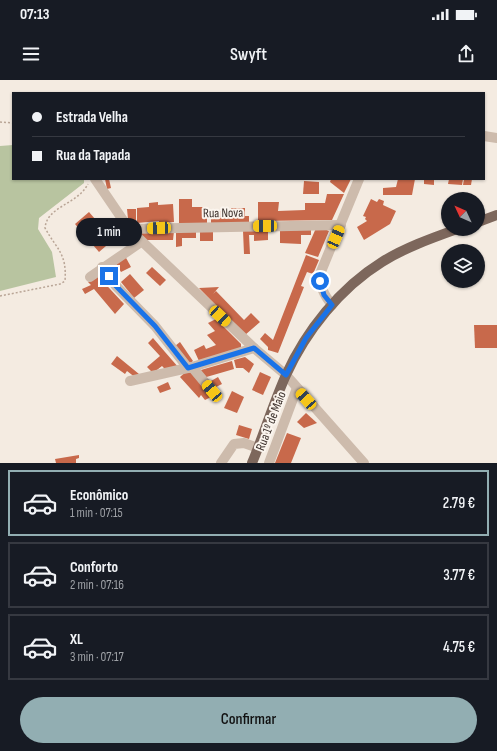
<!DOCTYPE html>
<html lang="pt">
<meta charset="utf-8">
<style>
body{margin:0;font-family:"Sofia Sans Condensed",sans-serif;background:#242831;color:#f1f3f6;height:100vh;display:flex;flex-direction:column;font-size:15px;white-space:nowrap}
*{box-sizing:border-box;margin:0}
p{font-size:13px;color:#9ea1a6}
.icon{flex:none;width:22px;height:22px;fill:none;stroke:currentColor;stroke-width:2;stroke-linecap:round;stroke-linejoin:round}
.map{position:relative;height:383px;overflow:hidden}
.details{display:flex;flex-direction:column;background:#171b24;flex:1}
.details>*{flex:none}
.hud{position:absolute;left:12px;top:12px;width:473px;height:88px;border-radius:0px;box-shadow:0 1px 3px #0004;display:grid;align-content:center;height:88px;padding:0 20px;background:#171b24}
.needle{width:26px;rotate:314deg}
.controls{position:absolute;left:441px;top:112px;display:grid;gap:8px}
.controls a{display:grid;place-items:center;width:44px;height:44px;border-radius:50%;background:#171b24;box-shadow:0 1px 3px #0004;font-size:20px}
.end{position:absolute;width:18px;height:18px;margin:-9px;border:5px solid #1a73e8;background:#fff;box-shadow:0 0 0 2px #fff}
.from{border-radius:50%}
.bubble{position:absolute;height:28px;border-radius:14px;background:#171b24;box-shadow:0 1px 3px #0004;font-size:13px;font-weight:600;line-height:28px;text-align:center}
.car{position:absolute;width:12px;height:24px;margin:-12px -6px;border-radius:5px;box-shadow:0 0 3px 1px #0007;background:linear-gradient(#f5c518 24%,#345 0 40%,#f5c518 0 76%,#345 0 86%,#f5c518 0)}
.hud b{display:flex;align-items:center;gap:14px;height:38px;font-size:15px}
.hud b+b{border-top:1px solid #363941}
.hud i{width:10px;height:10px;background:#f1f3f6}
ul{padding:7px 0 0;list-style:none}
li{display:flex;align-items:center;gap:12px;height:66px;margin:0 8px 6px;padding:0 12px;border:2px solid #363941;border-radius:0px}
li div{flex:1}
li b{display:block;font-size:15px}
li em{font-style:normal;font-weight:600}
li.on{border-color:#92aeb2}
li>.icon{width:36px;height:36px;stroke-width:1.5}
.cta{display:flex;gap:8px;margin-top:auto;padding:8px 20px}
.cta a{flex:1;height:46px;border-radius:24px;background:#92aeb2;color:#111;font-size:16px;font-weight:600;line-height:46px;text-align:center}
.status{display:flex;justify-content:space-between;align-items:center;height:28px;padding:0 20px;background:#171b24;direction:ltr}
.status svg{height:11px;fill:currentColor}
header{display:flex;justify-content:space-between;align-items:center;height:52px;padding:0 20px;background:#171b24;font-size:18px;font-weight:600}
.map>svg:first-child{display:block}
.green{fill:#b8c4a0}
.building{fill:#c8694b}
.lines{fill:none;stroke-linecap:round;stroke-linejoin:round}
.path{stroke:#b9a596;stroke-width:1.5;stroke-dasharray:2 2;stroke-linecap:butt}
.minor{stroke:#cdbbac;stroke-width:10}
.major{stroke:#7d675c;stroke-width:10}
.route{stroke:#1a73e8;stroke-width:5}
.labels{text-anchor:middle;dominant-baseline:central;stroke-width:4;stroke-linejoin:round;paint-order:stroke}
.street-label{font-size:13px;fill:#3b302b;stroke:#fbf5ee}
</style>
<div class="status"><b>07:13</b><svg viewBox="0 0 49 12"><path d="M0 12V9h3v3zM5 12V6h3v6zM10 12V3h3v9zM15 12V0h3v12zM26 1h20v11H26zM47 4h2v5h-2z"/></svg></div>
<header><svg class="icon" aria-label="menu" viewBox="0 0 24 24"><path d="M4 6h16M4 12h16M4 18h16"/></svg>Swyft<svg class="icon" aria-label="share" viewBox="0 0 24 24"><path d="M12 15V3M7 8l5-5 5 5M5 13v7h14v-7"/></svg></header>
<div class="map">
<svg width="497" height="383" viewBox="0 0 497 383">
<rect width="100%" height="100%" fill="#f4ebe1"/>
<path class="green" d="M13 65V99H84V103L39 138 38 149 52 172 56 197 0 211V66Z"/>
<g class="building">
<path d="M105 99H109L111 108 107 109Z"/>
<path d="M331 99H351L344 113 330 102Z"/>
<path d="M398 99H415L412 115H383V108L396 107Z"/>
<path d="M424 99H434V105L424 104Z"/>
<path d="M449 99H463L462 105 448 104Z"/>
<path d="M464 99H472L471 105H463Z"/>
<path d="M304 101 319 102V114H303Z"/>
<path d="M327 114H344L332 140 258 141V122H279L278 131 305 130V123H325Z"/>
<path d="M179 119H192V127H207V143L179 144Z"/>
<path d="M371 119 377 122 379 119 384 121 383 125 396 131 390 144 364 160 357 147 367 141 365 139 366 137 363 136Z"/>
<path d="M158 122V125L173 124 174 142 159 143V141L137 143V128L149 127V123Z"/>
<path d="M231 128H245V136H249V143H211V131H223V136H231Z"/>
<path d="M127 129H136V142H132V139H128Z"/>
<path d="M89 132 113 160 99 172 75 144Z"/>
<path d="M317 146 329 151 318 177 305 173Z"/>
<path d="M280 147 311 148V155H301V164L280 163Z"/>
<path d="M213 148V161H200V149Z"/>
<path d="M268 150V160L254 161V155H249L250 174H244L243 151Z"/>
<path d="M140 151H174L173 160H145L140 156Z"/>
<path d="M176 152H196V158H182V166L176 167Z"/>
<path d="M306 175 319 180 313 194 307 192 301 206 304 207 278 273 268 270V267L260 259 265 253 273 260Z"/>
<path d="M125 176 131 187 121 192 115 182Z"/>
<path d="M152 187 166 200 160 206 146 193Z"/>
<path d="M130 194 144 210 134 218 121 202Z"/>
<path d="M97 195 124 224 115 234 94 209 85 214 82 209 91 205 88 202Z"/>
<path d="M219 207 213 214 216 211 244 240 251 233 260 242 245 255 199 208Z"/>
<path d="M216 239 241 264V270L199 281 194 270 204 265 206 269 216 265 207 255 215 251 208 243Z"/>
<path d="M474 245H497V268H475Z"/>
<path d="M153 258 165 272 179 288 167 291 162 286 153 293 147 287 160 276 148 263Z"/>
<path d="M180 262 193 281 188 285 175 266Z"/>
<path d="M117 276 139 294 136 298 127 291 125 294 111 284Z"/>
<path d="M245 277 254 284 249 293 243 288H236L234 280Z"/>
<path d="M232 281 234 289 203 298 201 290Z"/>
<path d="M189 289 209 309 211 317 205 320 201 315 199 318 180 297Z"/>
<path d="M260 292 271 297 263 315 252 310Z"/>
<path d="M218 297 222 304 214 308 211 301Z"/>
<path d="M168 302 171 309 160 313 157 307Z"/>
<path d="M232 311 244 317 237 333 224 328Z"/>
<path d="M306 333 317 343 304 348 297 342Z"/>
<path d="M239 345 252 349 249 359 236 355Z"/>
<path d="M287 353 301 358 291 383H275Z"/>
<path d="M79 375V378L76 379V383H56L55 379Z"/>
</g>
<g class="lines">
<g class="path">
<path d="M0 42 13 43"/>
<path d="M0 216 60 204 65 201C67 173 57 170 45 148 47 126 77 125 88 104"/>
</g>
<g class="minor">
<path d="M484 56 497 58"/>
<path d="M95 99 129 149 254 268 286 295 364 383"/>
<path d="M129 149 341 145"/>
<path d="M102 187 116 206 155 246 188 288"/>
<path d="M90 197 141 162"/>
<path d="M332 225C324 215 320 207 320 194L359 99"/>
<path d="M192 287 212 311"/>
<path d="M130 301 192 287 254 268"/>
<path d="M221 383 234 364 244 363 258 368"/>
<path d="M269 383 297 308"/>
</g>
<g class="major">
<path d="M478 142 497 135"/>
<path d="M252 383C264 354 273 324 286 295 306 251 340 208 382 182 404 168 432 158 457 149"/>
</g>
</g>
<g class="lines">
<path class="route" d="M109 196 116 206 155 246 188 288 254 268 286 295 306 258 332 225 324 215 320 201"/>
</g>
<g class="labels">
<g class="street-label">
<text transform="translate(223 133) rotate(-1)">Rua Nova</text>
<text transform="translate(271 341) rotate(-69)">Rua 1º de Maio</text>
</g>
</g>
</svg>
<div class="controls">
<a><svg class="needle" viewBox="-14 -14 28 28"><path d="M0-13l5 13h-10z" fill="#e53935"/><path d="M0 13l5-13h-10z" fill="#9ea1a6"/></svg></a>
<a><svg class="icon" aria-label="layers" viewBox="0 0 24 24"><path d="M12 4l9 5-9 5-9-5zM3 14l9 5 9-5"/></svg></a>
</div>
<i class="end from" style="left:320px;top:201px"></i>
<i class="end" style="left:109px;top:196px"></i>
<div class="bubble" style="left:76px;top:138px;width:66px">1 min</div>
<i class="car" style="left:265px;top:146px;rotate:269deg"></i>
<i class="car" style="left:159px;top:148px;rotate:268deg"></i>
<i class="car" style="left:336px;top:157px;rotate:23deg"></i>
<i class="car" style="left:220px;top:236px;rotate:133deg"></i>
<i class="car" style="left:212px;top:311px;rotate:320deg"></i>
<i class="car" style="left:306px;top:319px;rotate:318deg"></i>
<div class="hud">
<b><i class="from"></i>Estrada Velha</b>
<b><i></i>Rua da Tapada</b>
</div>
</div>
<section class="details">
<ul>
<li class="on"><svg class="icon" aria-label="car" viewBox="0 0 24 24"><path d="M5 17H2v-5l4-1 3-4h7l3 4 3 1v5h-3M9 17h6M6 11h13"/><circle cx="7" cy="17" r="2"/><circle cx="17" cy="17" r="2"/></svg><div><b>Econômico</b><p>1 min · 07:15</p></div><em>2.79 €</em></li>
<li><svg class="icon" aria-label="car" viewBox="0 0 24 24"><path d="M5 17H2v-5l4-1 3-4h7l3 4 3 1v5h-3M9 17h6M6 11h13"/><circle cx="7" cy="17" r="2"/><circle cx="17" cy="17" r="2"/></svg><div><b>Conforto</b><p>2 min · 07:16</p></div><em>3.77 €</em></li>
<li><svg class="icon" aria-label="car" viewBox="0 0 24 24"><path d="M5 17H2v-5l4-1 3-4h7l3 4 3 1v5h-3M9 17h6M6 11h13"/><circle cx="7" cy="17" r="2"/><circle cx="17" cy="17" r="2"/></svg><div><b>XL</b><p>3 min · 07:17</p></div><em>4.75 €</em></li>
</ul>
<div class="cta"><a>Confirmar</a></div>
</section>
